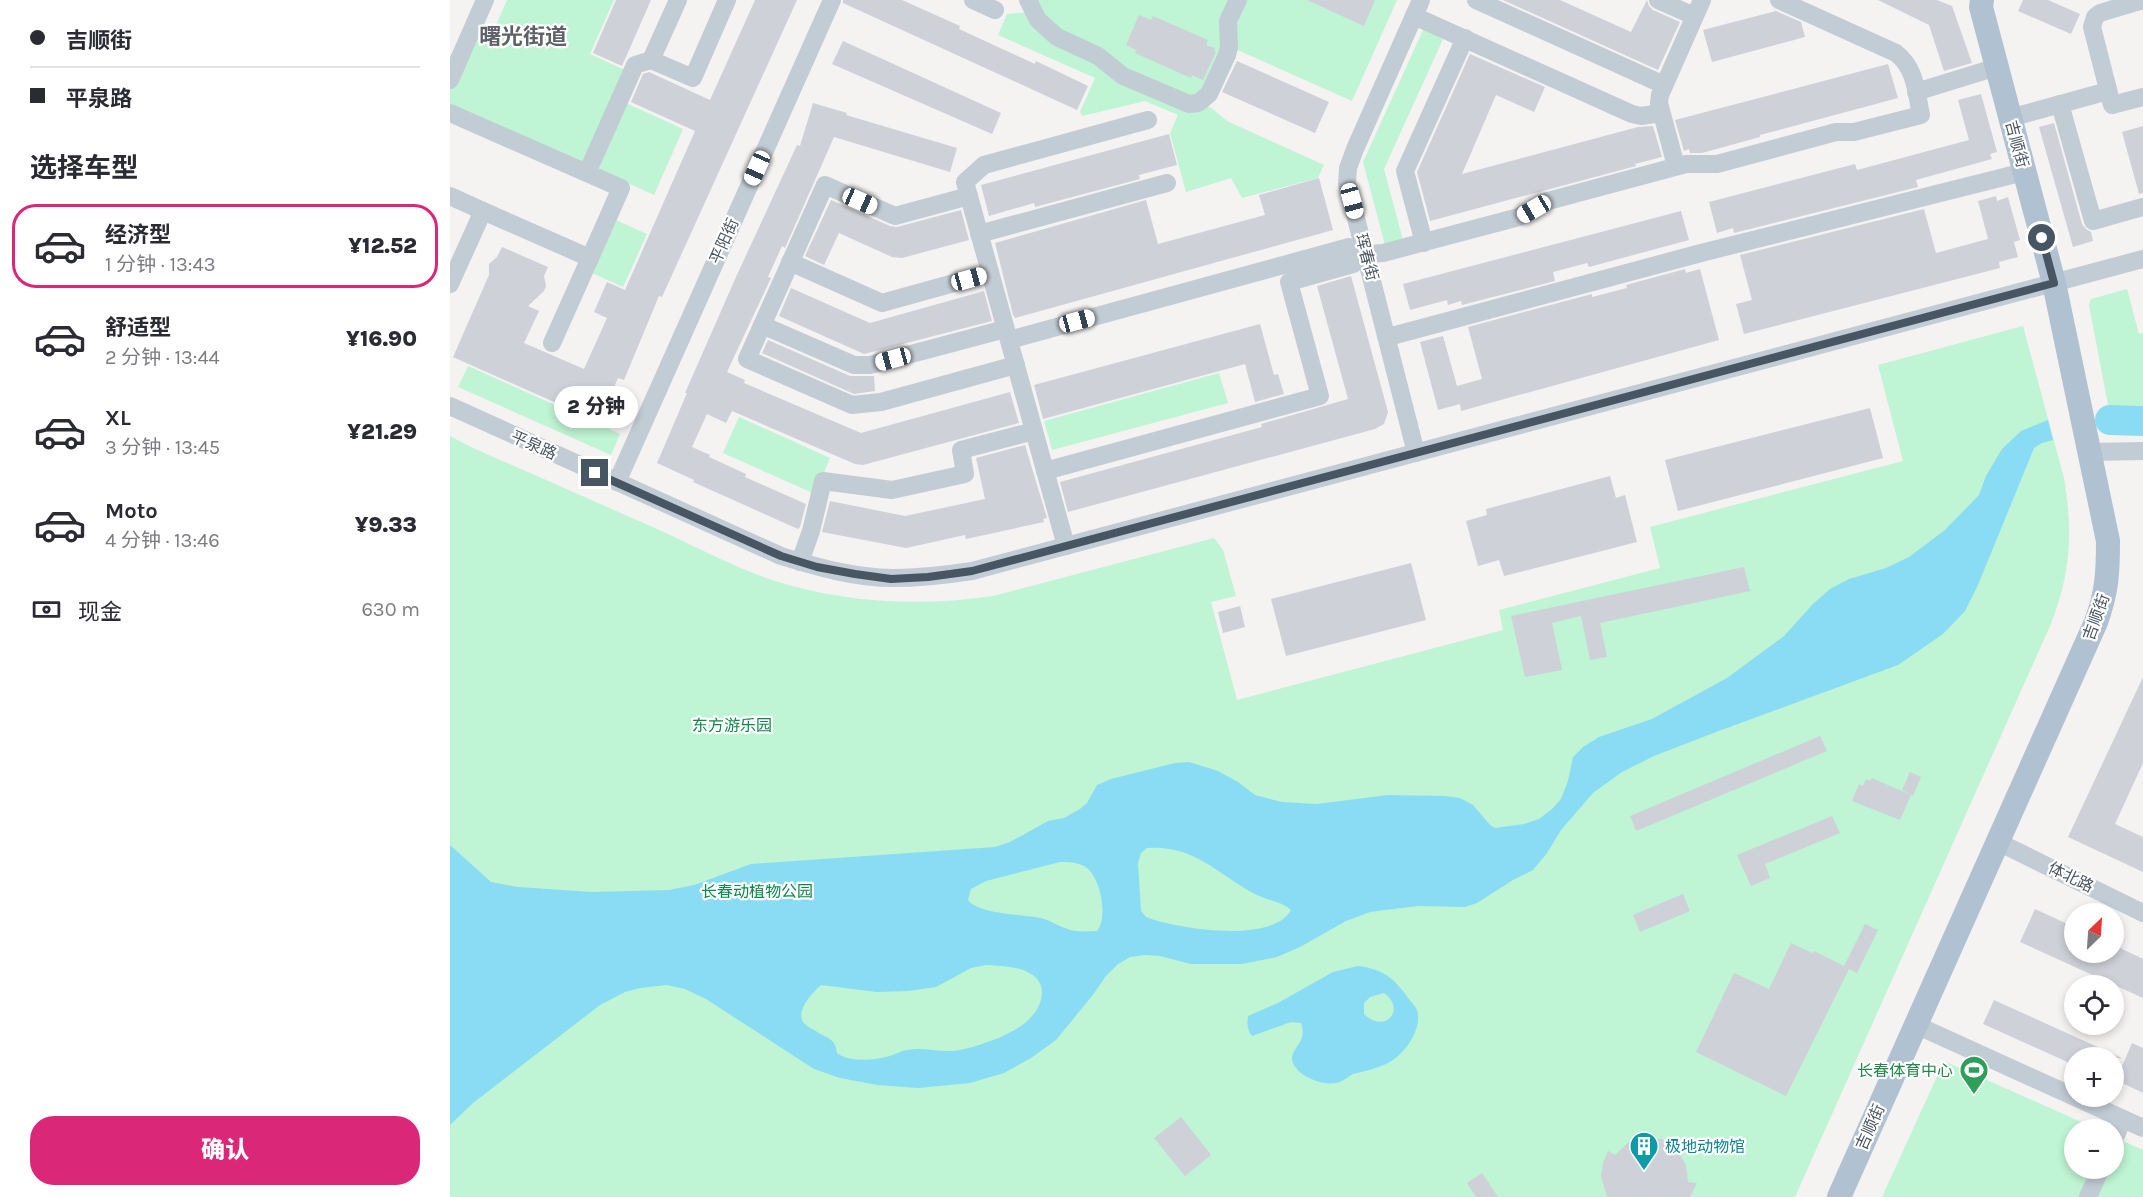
<!DOCTYPE html>
<html lang="zh">
<meta charset="utf-8">
<style>
body{margin:0;font-family:Karla,"Noto Sans SC",sans-serif;background:#f2f2f3;color:#2b2b33;height:100vh;display:flex;flex-direction:column;font-size:22px;white-space:nowrap}
*{box-sizing:border-box;margin:0}
p{font-size:20px;color:#7c7c81}
.icon{flex:none;width:33px;height:33px;fill:none;stroke:currentColor;stroke-width:2;stroke-linecap:round;stroke-linejoin:round}
.map{position:relative;flex:1;overflow:hidden}
.side{display:flex;flex-direction:column;background:#fff;width:450px}
.side>*{flex:none}
.top-card{display:grid;align-content:center;height:132px;padding:0 30px;background:#fff}
.needle{width:39px;rotate:25deg}
.controls{position:absolute;left:1614px;top:903px;display:grid;gap:12px}
.controls a{display:grid;place-items:center;width:60px;height:60px;border-radius:50%;background:#fff;box-shadow:0 3px 9px #0003;font-size:30px}
.end{position:absolute;width:27px;height:27px;margin:-14px;border:8px solid #485562;background:#fff;box-shadow:0 0 0 3px #fff}
.from{border-radius:50%}
.bubble{position:absolute;height:42px;border-radius:21px;background:#fff;box-shadow:0 3px 9px #0003;font-size:20px;font-weight:800;line-height:42px;text-align:center}
.car{position:absolute;width:18px;height:36px;margin:-18px -9px;border-radius:8px;box-shadow:0 0 4px 2px #0007;background:linear-gradient(#fff 24%,#345 0 40%,#fff 0 76%,#345 0 86%,#fff 0)}
.top-card b{display:flex;align-items:center;gap:21px;height:57px;font-size:22px}
.top-card b+b{border-top:2px solid #e1e1e2}
.top-card i{width:15px;height:15px;background:#2b2b33}
ul{padding:0;list-style:none}
li{display:flex;align-items:center;gap:18px;height:84px;margin:0 12px 9px;padding:0 18px;border:3px solid transparent;border-radius:24px}
li div{flex:1}
li b{display:block;font-size:22px}
li em{font-style:normal;font-weight:800}
li.active{border-color:#db2777}
li>.icon{width:54px;height:54px;stroke-width:1.5}
h2{padding:0 30px;font-size:27px;line-height:72px}
.pay{display:flex;align-items:center;gap:15px;height:66px;padding:0 30px;font-size:22px}
.pay p{margin-inline-start:auto}
.primary-button{display:flex;gap:12px;margin-top:auto;padding:12px 30px}
.primary-button a{flex:1;height:69px;border-radius:24px;background:#db2777;color:#fff;font-size:24px;font-weight:800;line-height:69px;text-align:center}
main{display:flex;flex:1;min-height:0}
.map>svg:first-child{display:block}
.green{fill:#bff4d4}
.water{fill:#89dcf4;fill-rule:evenodd}
.lines{fill:none;stroke-linecap:round;stroke-linejoin:round}
.river{stroke:#89dcf4;stroke-width:30}
.building{fill:#ced1d8}
.minor{stroke:#c2ccd5;stroke-width:18}
.major{stroke:#b0c1d2;stroke-width:24}
.route{stroke:#485562;stroke-width:8}
.labels{text-anchor:middle;dominant-baseline:central;stroke-width:4.5;stroke-linejoin:round;paint-order:stroke}
.street-label{font-size:16px;fill:#485562;stroke:#fff}
.park-label{font-size:16px;fill:#10864d;stroke:#fff}
.leisure-label{font-size:16px;fill:#27864d;stroke:#fff;text-anchor:end}
.culture-label{font-size:16px;fill:#0d838f;stroke:#fff;text-anchor:start}
.district-label{font-size:22px;font-weight:bold;fill:#5e6268;stroke:#fff}
</style>
<main>
<section class="side">
<div class="top-card">
<b><i class="from"></i>吉顺街</b>
<b><i></i>平泉路</b>
</div>
<h2>选择车型</h2>
<ul>
<li class="active"><svg class="icon" aria-label="car" viewBox="0 0 24 24"><path d="M5 17H2v-5l4-1 3-4h7l3 4 3 1v5h-3M9 17h6M6 11h13"/><circle cx="7" cy="17" r="2"/><circle cx="17" cy="17" r="2"/></svg><div><b>经济型</b><p>1 分钟 · 13:43</p></div><em>¥12.52</em></li>
<li><svg class="icon" aria-label="car" viewBox="0 0 24 24"><path d="M5 17H2v-5l4-1 3-4h7l3 4 3 1v5h-3M9 17h6M6 11h13"/><circle cx="7" cy="17" r="2"/><circle cx="17" cy="17" r="2"/></svg><div><b>舒适型</b><p>2 分钟 · 13:44</p></div><em>¥16.90</em></li>
<li><svg class="icon" aria-label="car" viewBox="0 0 24 24"><path d="M5 17H2v-5l4-1 3-4h7l3 4 3 1v5h-3M9 17h6M6 11h13"/><circle cx="7" cy="17" r="2"/><circle cx="17" cy="17" r="2"/></svg><div><b>XL</b><p>3 分钟 · 13:45</p></div><em>¥21.29</em></li>
<li><svg class="icon" aria-label="car" viewBox="0 0 24 24"><path d="M5 17H2v-5l4-1 3-4h7l3 4 3 1v5h-3M9 17h6M6 11h13"/><circle cx="7" cy="17" r="2"/><circle cx="17" cy="17" r="2"/></svg><div><b>Moto</b><p>4 分钟 · 13:46</p></div><em>¥9.33</em></li>
</ul>
<div class="pay"><svg class="icon" aria-label="cash" viewBox="0 0 24 24"><path d="M3 7h18v10H3z"/><circle cx="12" cy="12" r="2"/></svg>现金<p>630 m</p></div>
<div class="primary-button"><a>确认</a></div>
</section>
<div class="map">
<svg width="1693" height="1197" viewBox="0 0 1693 1197">
<rect width="100%" height="100%" fill="#f5f2f2"/>
<g class="green">
<path d="M57 0H164L140 54 177 71 134 161 130 162 0 104V90L29 25 43 32Z"/>
<path d="M582 0H783L775 47 756 92 740 100 609 34Z"/>
<path d="M792 0H947L902 101 783 48 784 14Z"/>
<path d="M579 12 595 33 755 103 777 121 874 165 868 178 792 198 781 178 736 192 720 133 728 115 695 101 632 116 630 112 645 78 548 35 557 14Z"/>
<path d="M974 28 994 37 934 169 953 240 935 245 913 162Z"/>
<path d="M176 103 233 129 204 195 151 171 149 168Z"/>
<path d="M166 220 197 234 173 287 142 273Z"/>
<path d="M1677 289 1689 334 1693 333V406L1658 405 1639 305 1641 299Z"/>
<path d="M1573 326 1614 478C1623 532 1621 574 1600 626L1345 1197H0V436L21 447C82 474 143 501 205 528 242 545 284 567 322 580 394 603 469 607 543 596L764 538 773 550 786 596 761 602 787 700 1053 630 1049 610 1210 568 1200 527 1453 461 1428 365Z"/>
<path d="M18 366 170 434 161 455 8 387Z"/>
<path d="M769 373 778 403 602 450 594 421Z"/>
<path d="M289 417 380 458 365 494 273 453Z"/>
<path d="M1494 1061 1647 1129 1624 1130V1168H1664V1137L1693 1150V1197H1432Z"/>
</g>
<g class="water">
<path d="M1598 420 1603 440 1592 443 1584 448 1528 585 1515 611 1493 634 1448 665 1266 732 1204 756 1172 772 1143 793 1111 830 1097 853 1083 870 1063 880 1027 903 1015 907 968 906 920 912 896 921 850 947 827 957 792 964H741L710 956 695 955 680 957 668 964 656 976 642 996 606 1040 581 1058 554 1073 520 1083 468 1088 427 1085 390 1078 364 1069 256 999 235 989 217 985 190 988 175 992 150 1005 23 1103 0 1125V845L41 882 68 887 142 892 219 890 244 885 301 864 545 847 560 842 598 821 614 818 630 809 637 803 647 785 661 779 725 763 739 762 768 771 788 782 805 795 832 802 867 804 938 795 995 796 1010 798 1023 805 1040 825 1045 828 1074 824 1089 819 1102 809 1111 799 1118 781 1123 757 1133 747 1149 737 1202 719 1277 678 1334 636 1363 604 1380 589 1399 579 1436 568 1459 557 1495 530 1529 495 1536 476 1552 449 1571 431ZM697 848C744 845 765 872 803 893 815 900 831 901 841 910 823 944 726 929 696 917L691 911 688 863 691 853ZM610 862C618 862 626 862 634 866 650 874 659 917 647 931 637 931 625 933 615 928 608 926 601 921 594 919 576 914 529 915 518 900L521 889 536 881ZM536 965C551 966 568 966 581 974 598 984 593 1005 581 1017 574 1026 561 1032 551 1037 538 1042 512 1052 498 1051 484 1051 471 1047 457 1050 451 1051 446 1054 440 1056 424 1060 400 1063 387 1053 386 1048 386 1044 381 1040 378 1037 373 1036 369 1033 364 1030 356 1026 353 1022 346 1010 363 992 371 985L427 992 458 991 486 987 521 968Z"/>
<path d="M908 966C931 969 942 976 956 995 959 1000 965 1005 967 1010 973 1029 954 1055 938 1063 926 1069 915 1071 903 1074 899 1076 896 1079 892 1081 879 1088 854 1079 846 1068 832 1050 860 1046 851 1023L841 1022 802 1036C797 1029 797 1024 798 1016L828 1003 883 972ZM934 993C957 1009 935 1035 914 1014V1003L920 997Z"/>
</g>
<g class="lines">
<path class="river" d="M1660 420 1693 421"/>
</g>
<g class="building">
<path d="M166 0H201L172 66 143 53Z"/>
<path d="M305 0H347L212 297 209 296 174 380 168 378 149 422 3 357 39 275V264L47 257 52 247 98 267 94 276 96 286 94 291 78 306 89 311 74 343 134 369 157 318 144 312 157 282 175 290 245 131 181 102 193 74 199 72 260 100Z"/>
<path d="M393 0H452L510 26 509 29 585 64 586 61 638 86 627 110 393 3Z"/>
<path d="M857 0H925L914 26Z"/>
<path d="M1053 0H1110L1181 32 1197 0 1199 6 1203 10 1230 22 1208 70Z"/>
<path d="M1428 0H1487L1502 6 1522 63 1494 71 1479 25Z"/>
<path d="M1573 0H1598L1630 14 1621 34 1568 11Z"/>
<path d="M1326 11 1351 22 1355 37 1262 62 1253 30Z"/>
<path d="M689 15 701 20 703 16 758 40 756 45 765 48 764 51 766 52 753 80 742 75 741 78 685 53 686 50 676 45Z"/>
<path d="M393 41 551 113 542 134 382 64Z"/>
<path d="M1020 54 1095 87 1084 112 1046 95 1012 174 1188 127 1203 126 1212 157 1185 164 1186 166 980 221 967 172Z"/>
<path d="M787 61 879 102 865 133 772 92Z"/>
<path d="M1438 64 1448 98 1310 135V137L1252 153H1240L1239 149 1234 151 1225 120Z"/>
<path d="M1531 94 1547 152 1540 154 1542 159 1466 180 1468 187 1284 233 1283 228 1267 233 1259 202 1405 164 1407 170 1519 140 1508 100Z"/>
<path d="M363 103 397 113 396 115 507 148 500 172 384 137 335 248 332 246 318 277 321 278 277 372 295 380 294 383 411 433 560 392 569 423 413 465 405 464 282 411 276 423 257 414 242 447 260 455 259 457 296 474 295 477 356 504 350 527 348 529 243 482 244 480 207 463 237 393H235L286 277 347 145 350 146Z"/>
<path d="M1604 123 1632 224 1636 229 1641 232 1643 241 1623 247 1589 127Z"/>
<path d="M1693 126V193L1689 194 1672 132Z"/>
<path d="M719 134 727 165 689 175 690 179 585 207 584 203 539 216 531 185Z"/>
<path d="M869 178 883 230 565 318 563 315 545 243 696 200 708 244 815 215 809 195Z"/>
<path d="M1546 196 1547 201 1558 197 1570 240 1564 242 1568 257 1549 262 1550 268 1294 334 1286 304 1302 300 1290 255 1474 209 1486 253 1538 239 1528 201Z"/>
<path d="M381 200 440 226 447 227 511 210 519 240 452 258 442 257 389 233 374 265 355 256Z"/>
<path d="M1231 211 1239 240 1139 267 1137 263 1103 272 1105 281 1012 305 1011 301 998 305 997 300 960 310 953 284Z"/>
<path d="M1235 269 1236 273 1250 269 1269 340 1011 411 1010 404 988 410 970 342 993 336 1007 386 1032 379 1018 327 1142 294V297L1177 288 1176 285Z"/>
<path d="M901 276 938 412 934 424 925 429 618 512 610 482 812 427 811 424 898 399 867 286Z"/>
<path d="M341 288 420 323 534 291 542 321 414 354 329 316Z"/>
<path d="M810 324 824 375 828 374 834 394 805 402 795 364 593 419 584 385Z"/>
<path d="M318 340 400 376H424L425 391 404 394 312 353Z"/>
<path d="M1420 408 1433 458 1228 511 1215 460Z"/>
<path d="M575 445 597 518 593 519 594 522 516 539 515 535 456 548 372 532 380 501 455 516 535 499 526 458Z"/>
<path d="M1160 476 1166 498 1175 495 1187 542 1054 576 1049 560 1028 566 1016 521 1037 515 1036 509Z"/>
<path d="M961 563 976 620 836 656 821 599Z"/>
<path d="M1294 567 1300 591 1150 623 1157 657 1140 660 1131 616 1102 623 1112 670 1075 677 1061 616Z"/>
<path d="M790 606 795 627 773 633 768 612Z"/>
<path d="M1693 677V763L1665 824 1693 837V872L1618 837Z"/>
<path d="M1370 736 1377 751 1186 831 1180 816Z"/>
<path d="M1460 772 1471 777 1463 796 1452 790Z"/>
<path d="M1422 778 1461 795 1450 820 1402 801 1409 784 1413 786 1416 779 1420 781Z"/>
<path d="M1382 816 1390 833 1315 864 1320 878 1301 886 1287 855Z"/>
<path d="M1233 894 1240 911 1190 932 1183 915Z"/>
<path d="M1585 909 1624 927V952H1664V945L1693 959V998L1570 942Z"/>
<path d="M1415 924 1428 930 1407 973 1399 969 1336 1096 1246 1052 1284 973 1319 989 1341 943 1362 953 1364 951 1394 966Z"/>
<path d="M1544 1000 1672 1058H1624V1065L1533 1024Z"/>
<path d="M1682 1043 1693 1048V1093L1666 1080Z"/>
<path d="M731 1117 761 1155 735 1176 704 1138Z"/>
<path d="M1195 1137 1212 1139 1227 1149 1236 1165 1238 1182 1247 1183 1240 1197H1157L1151 1176 1153 1163 1158 1151 1165 1155 1179 1142Z"/>
<path d="M1032 1173 1048 1197H1026L1017 1183Z"/>
</g>
<g class="lines">
<g class="minor">
<path d="M228 0 201 60 243 78 277 0"/>
<path d="M523 0 545 10"/>
<path d="M578 0 588 20 607 37 648 56 673 76 739 104 748 103 759 94 777 55 779 47 778 21 788 0"/>
<path d="M1026 0 1214 85"/>
<path d="M1208 0 1244 16"/>
<path d="M1693 0 1650 13 1645 17 1642 27 1662 105 1693 97"/>
<path d="M964 16 1182 114 1191 116 1211 113"/>
<path d="M0 80 35 0"/>
<path d="M1466 92 1547 67"/>
<path d="M1610 104 1643 221 1693 207"/>
<path d="M0 113 171 188 140 258 33 211"/>
<path d="M1560 118 1658 91"/>
<path d="M1226 166 1209 103 1210 95 1252 0"/>
<path d="M137 173 185 65 201 60"/>
<path d="M0 196 33 211 0 284"/>
<path d="M519 196 445 216 375 185 297 359 402 405 431 402 566 365"/>
<path d="M529 234 717 183"/>
<path d="M974 243 955 171 1015 38"/>
<path d="M340 262 432 303 540 273"/>
<path d="M312 325 404 365H420L555 329"/>
<path d="M938 337 1251 253 1574 172"/>
<path d="M559 340 899 247 916 254 933 253 1069 217 1098 201 1236 164H1267L1386 132H1404L1471 115C1466 91 1466 69 1446 53L1329 0"/>
<path d="M102 343 140 258"/>
<path d="M0 406 331 556C367 567 405 578 443 578 470 578 496 575 522 571L1693 259"/>
<path d="M1639 452 1693 451"/>
<path d="M966 453 897 183 898 168 905 149 971 0"/>
<path d="M595 471 870 396 839 282 903 264 916 254"/>
<path d="M167 482 382 0"/>
<path d="M616 546 515 182 534 165 698 120"/>
<path d="M350 562 361 531 373 481 442 490 515 474 511 450 584 431"/>
<path d="M1548 842 1693 913"/>
<path d="M1466 1025 1693 1128"/>
<path d="M1664 1140 1673 1119"/>
<path d="M1638 1197 1651 1168"/>
</g>
<path class="major" d="M1389 1197 1646 622C1657 592 1658 573 1658 541L1604 283 1531 7 1532 0"/>
</g>
<g class="lines">
<path class="route" d="M145 473 331 556 367 567 405 574 441 579 478 577 522 571 1604 283 1592 238"/>
</g>
<defs>
<g id="stadium-pin" transform="scale(1.5)"><path d="M0 17L-7.5 6A9.5 9.5 0 1 1 7.5 6Z" fill="#2e9e5b" stroke="#fff"/><path d="M0-5a6.5 5 0 1 0 0 10a6.5 5 0 1 0 0-10ZM-3.5-1.8h7v3.6h-7Z" fill="#fff"/></g>
<g id="building-pin" transform="scale(1.5)"><path d="M0 17L-7.5 6A9.5 9.5 0 1 1 7.5 6Z" fill="#0f9aa8" stroke="#fff"/><path d="M-4-6H4V6H1V3H-1V6H-4ZM-2.5-4.3h1.7v1.8h-1.7ZM.8-4.3h1.7v1.8H.8ZM-2.5-1h1.7V.8h-1.7ZM.8-1h1.7V.8H.8Z" fill="#fff"/></g>
</defs>
<g fill-rule="evenodd">
<use href="#stadium-pin" x="1524" y="1070"/>
<use href="#building-pin" x="1194" y="1146"/>
</g>
<g class="labels">
<g class="street-label">
<text transform="translate(1567 144) rotate(75)">吉顺街</text>
<text transform="translate(274 241) rotate(-66)">平阳街</text>
<text transform="translate(917 257) rotate(75)">珲春街</text>
<text transform="translate(84 445) rotate(24)">平泉路</text>
<text transform="translate(1646 617) rotate(-70)">吉顺街</text>
<text transform="translate(1621 877) rotate(26)">体北路</text>
<text transform="translate(1420 1127) rotate(-66)">吉顺街</text>
</g>
<g class="park-label">
<text x="282" y="725">东方游乐园</text>
<text x="307" y="891">长春动植物公园</text>
</g>
<g class="leisure-label">
<text x="1503" y="1070">长春体育中心</text>
</g>
<g class="culture-label">
<text x="1215" y="1146">极地动物馆</text>
</g>
<g class="district-label">
<text x="73" y="37">曙光街道</text>
</g>
</g>
</svg>
<div class="controls">
<a><svg class="needle" viewBox="-14 -14 28 28"><path d="M0-13l5 13h-10z" fill="#e53935"/><path d="M0 13l5-13h-10z" fill="#7c7c81"/></svg></a>
<a><svg class="icon" aria-label="locate" viewBox="0 0 24 24"><circle cx="12" cy="12" r="6"/><path d="M12 2v4M12 18v4M2 12h4M18 12h4"/></svg></a>
<a>+</a>
<a>−</a>
</div>
<i class="end from" style="left:1592px;top:238px"></i>
<i class="end" style="left:145px;top:473px"></i>
<div class="bubble" style="left:104px;top:386px;width:84px">2 分钟</div>
<i class="car" style="left:307px;top:168px;rotate:204deg"></i>
<i class="car" style="left:410px;top:201px;rotate:114deg"></i>
<i class="car" style="left:902px;top:201px;rotate:165deg"></i>
<i class="car" style="left:1084px;top:209px;rotate:240deg"></i>
<i class="car" style="left:519px;top:279px;rotate:75deg"></i>
<i class="car" style="left:627px;top:321px;rotate:75deg"></i>
<i class="car" style="left:443px;top:359px;rotate:255deg"></i>
</div>
</main>
